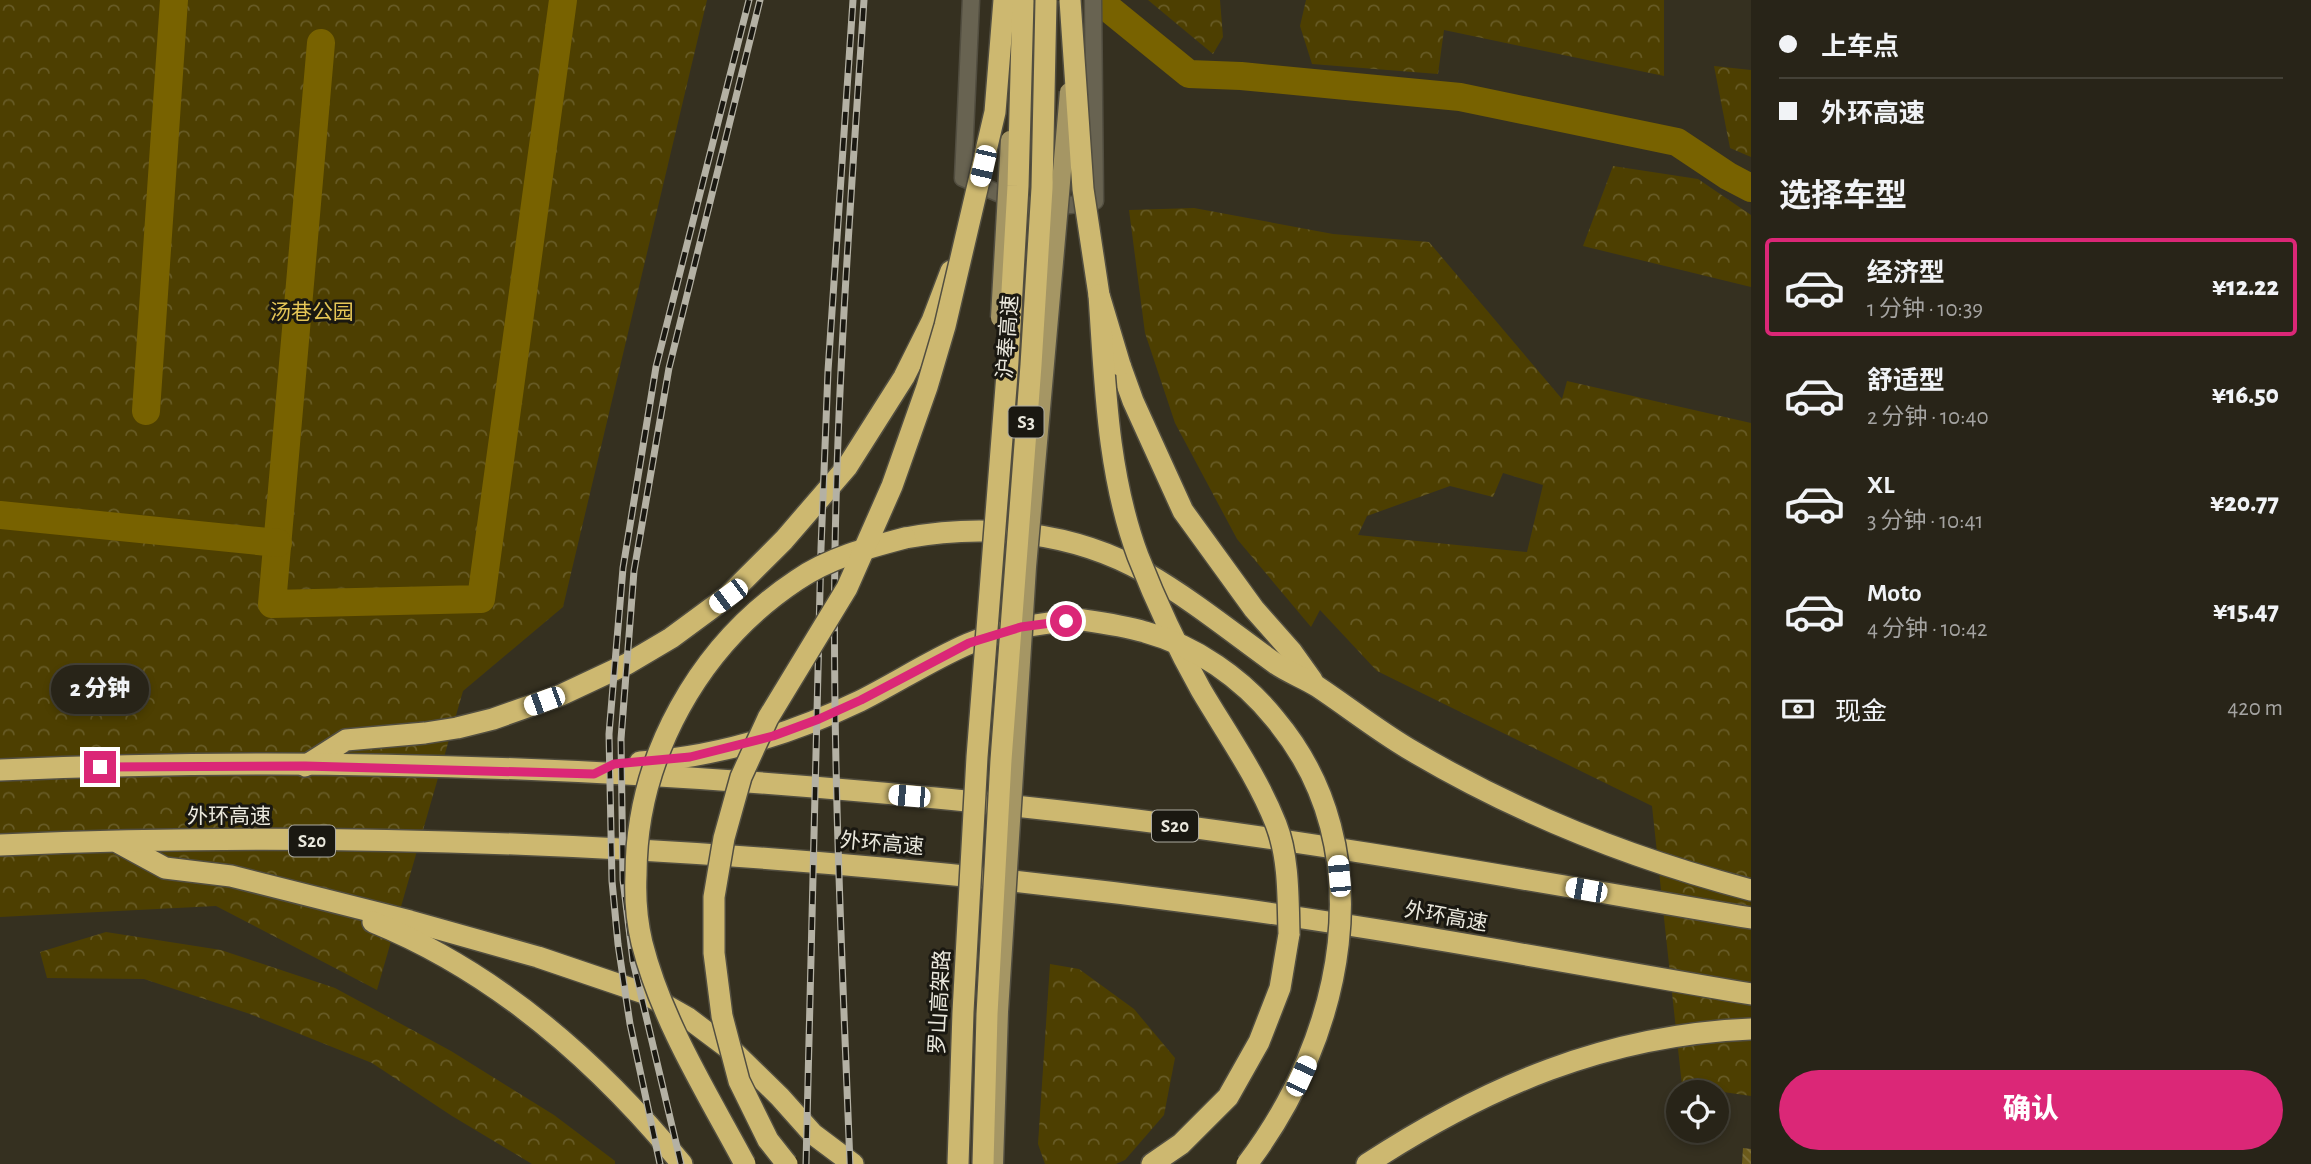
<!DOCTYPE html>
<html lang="zh">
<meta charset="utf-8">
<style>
body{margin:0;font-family:"Alegreya Sans","Noto Sans SC",sans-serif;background:#343025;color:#f1f3f6;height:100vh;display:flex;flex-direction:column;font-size:26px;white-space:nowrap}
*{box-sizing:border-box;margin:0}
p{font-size:23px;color:#a5a4a2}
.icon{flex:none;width:38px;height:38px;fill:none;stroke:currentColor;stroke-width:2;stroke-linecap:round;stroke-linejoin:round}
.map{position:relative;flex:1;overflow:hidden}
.drawer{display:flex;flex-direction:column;background:#282418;width:560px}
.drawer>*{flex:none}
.hud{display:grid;align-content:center;height:154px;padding:0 28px;background:#282418}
.buttons{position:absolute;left:1666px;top:1080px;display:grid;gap:14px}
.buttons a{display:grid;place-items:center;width:63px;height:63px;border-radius:50%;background:#282418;box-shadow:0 4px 10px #0003,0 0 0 2px #444137;font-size:35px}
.end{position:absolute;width:32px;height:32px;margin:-16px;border:9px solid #db2777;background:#fff;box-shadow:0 0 0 4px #fff}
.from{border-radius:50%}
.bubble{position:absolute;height:49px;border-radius:24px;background:#282418;box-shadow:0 4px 10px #0003,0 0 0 2px #444137;font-size:23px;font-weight:800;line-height:49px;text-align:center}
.car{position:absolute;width:21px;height:42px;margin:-21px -10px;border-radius:9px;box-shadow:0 0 5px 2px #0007;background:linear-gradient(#fff 24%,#345 0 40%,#fff 0 76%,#345 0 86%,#fff 0)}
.hud b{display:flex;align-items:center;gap:24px;height:66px;font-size:26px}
.hud b+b{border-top:2px solid #444137}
.hud i{width:18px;height:18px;background:#f1f3f6}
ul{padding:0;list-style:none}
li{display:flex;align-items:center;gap:21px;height:98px;margin:0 14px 10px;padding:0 14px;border:4px solid transparent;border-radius:7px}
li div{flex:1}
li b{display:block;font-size:26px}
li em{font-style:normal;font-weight:800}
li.active{border-color:#db2777}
li>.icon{width:63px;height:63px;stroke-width:1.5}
h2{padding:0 28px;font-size:32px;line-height:84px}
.pay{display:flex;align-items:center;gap:18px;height:77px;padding:0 28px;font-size:26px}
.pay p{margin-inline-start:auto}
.action{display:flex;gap:14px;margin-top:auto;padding:14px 28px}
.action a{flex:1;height:80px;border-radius:42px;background:#db2777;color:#fff;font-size:28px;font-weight:800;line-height:80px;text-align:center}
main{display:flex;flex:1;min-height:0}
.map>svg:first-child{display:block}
.forest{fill:url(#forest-crowns);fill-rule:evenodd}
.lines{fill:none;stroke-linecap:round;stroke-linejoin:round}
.river{stroke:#786200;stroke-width:28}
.building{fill:url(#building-back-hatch)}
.minor-casing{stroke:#524e40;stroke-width:19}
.highway-casing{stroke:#524e40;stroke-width:24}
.minor{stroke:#686351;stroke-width:16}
.highway{stroke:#cdb870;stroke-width:21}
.rail-casing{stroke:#b4b1a4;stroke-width:7}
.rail{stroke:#1a1811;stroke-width:4.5;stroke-dasharray:13;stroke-linecap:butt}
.major-bridge-casing{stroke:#524e40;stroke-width:21;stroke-linecap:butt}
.highway-bridge-casing{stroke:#524e40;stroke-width:24;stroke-linecap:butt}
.major-bridge{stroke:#a59664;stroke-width:18}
.highway-bridge{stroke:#cdb870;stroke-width:21}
.route{stroke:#db2777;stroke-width:9}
.labels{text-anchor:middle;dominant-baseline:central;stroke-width:6;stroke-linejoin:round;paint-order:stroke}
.shield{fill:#1a1811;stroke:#acaaa0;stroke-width:2}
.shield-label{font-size:19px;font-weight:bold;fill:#eae8dd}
.park-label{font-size:21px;fill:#e5c657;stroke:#1a1811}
.street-label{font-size:21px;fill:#eae8dd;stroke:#1a1811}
</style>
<main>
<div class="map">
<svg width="1751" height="1164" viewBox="0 0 1751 1164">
<defs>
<pattern id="forest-crowns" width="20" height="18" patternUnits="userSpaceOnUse" patternTransform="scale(1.75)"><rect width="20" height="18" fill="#4d3f01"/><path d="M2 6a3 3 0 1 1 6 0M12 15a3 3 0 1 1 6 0" fill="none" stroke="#675b26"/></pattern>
<pattern id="building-back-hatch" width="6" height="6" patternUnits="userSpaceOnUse" patternTransform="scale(1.75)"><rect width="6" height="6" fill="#6b5a1b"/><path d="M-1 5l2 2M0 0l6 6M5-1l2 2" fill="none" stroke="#80723c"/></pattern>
</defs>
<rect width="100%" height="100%" fill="#353020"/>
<g class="forest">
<path d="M0 0H707L563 607 463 691 377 990 216 906 0 917Z"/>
<path d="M1148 0H1220L1223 37 1213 54Z"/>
<path d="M1306 0H1664V76L1444 30 1438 74 1312 64 1300 26Z"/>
<path d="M1714 66 1751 70V157L1730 148Z"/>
<path d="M1613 166 1698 179 1751 215V287L1583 246Z"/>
<path d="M1194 208 1333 234 1429 242 1562 399 1567 381 1751 423V1096L1682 1086 1652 806 1377 671 1320 610 1311 627 1237 539 1175 423 1145 333 1129 210ZM1503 473 1543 485 1527 552 1358 535 1367 516 1450 486 1493 497Z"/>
<path d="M106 932 221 950 335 988 451 1051 554 1115 615 1161V1164H532L452 1116 372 1063 250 1014 144 979 47 978 40 952Z"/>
<path d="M1050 964 1079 969 1134 1009 1175 1058 1164 1115 1125 1160 1116 1164H1045L1038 1144Z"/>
</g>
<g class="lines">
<g class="river">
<path d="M1098 0 1189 74 1241 76 1460 97 1677 142 1728 176 1751 188"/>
<path d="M321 43 272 604 481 599 563 0"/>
<path d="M146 411 174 0"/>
<path d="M0 515 278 543"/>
</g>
</g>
<path class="building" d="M1743 1148 1751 1149V1164H1742Z"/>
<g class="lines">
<g class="minor-casing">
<path id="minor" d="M971 0 963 178 1026 205H1071L1095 201 1093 0"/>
</g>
<g class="highway-casing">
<g id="highway">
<path d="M1120 365 1133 401 1183 511 1254 609 1292 652 1312 680"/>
<path d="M905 538C985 523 1073 531 1146 573 1191 599 1233 633 1276 664 1289 673 1304 678 1318 687 1348 707 1377 730 1409 749 1515 812 1632 859 1751 890"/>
<path d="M640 762C716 757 791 734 860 701 896 683 931 660 968 644 1005 628 1043 622 1083 620"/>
<path d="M305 766 346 740 425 733 457 728 493 719 561 695 627 664 671 638 728 596 784 540 847 467 904 377 932 321 951 271"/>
<path d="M0 770C362 753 736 773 1095 815 1315 841 1533 881 1751 918"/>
<path d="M119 843 165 868 231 876 410 921 538 957 644 993 688 1018 736 1054 780 1097 813 1134 853 1164"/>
<path d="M0 845C406 827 816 852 1218 906 1397 930 1574 964 1751 994"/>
<path d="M373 922C496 972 599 1063 682 1164"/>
<path d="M1152 1164 1181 1144 1228 1097 1259 1042 1280 988 1289 934"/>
<path d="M1367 1164C1487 1086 1606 1035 1751 1029"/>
</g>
</g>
<use href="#minor" class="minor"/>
<use href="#highway" class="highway"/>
<g class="rail-casing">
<g id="rail">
<path d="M660 1164 630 1024 618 944 612 881 609 734 623 568 656 367 749 0"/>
<path d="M681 1164 633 961 623 880 621 739 634 571 669 368 760 0"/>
<path d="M806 1164 821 548 828 371 853 0"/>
<path d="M850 1164C842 959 832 754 835 550 838 366 852 183 864 0"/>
</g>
</g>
<use href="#rail" class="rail"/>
<g class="major-bridge-casing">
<g id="major-bridge">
<path d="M1000 318 1010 140"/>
<path d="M994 1164 999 1012 1027 567 1069 92"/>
</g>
</g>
<g class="highway-bridge-casing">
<g id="highway-bridge">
<path d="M1070 0 1083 189 1099 295 1120 365"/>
<path d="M1099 295C1105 382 1107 473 1138 556 1156 602 1177 647 1201 690 1227 734 1257 776 1276 824 1289 857 1288 899 1289 934"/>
<path d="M1083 620C1104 623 1125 626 1145 632 1196 646 1242 678 1275 719 1385 850 1343 1038 1247 1164"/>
<path d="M745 1164C707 1093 662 1022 642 943 637 922 635 897 636 875 636 757 699 645 797 580 829 558 867 548 905 538"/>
<path d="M787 1164 768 1140 739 1081 722 1016 714 953V897L724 838 741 777 768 718 847 588 892 486 927 387 945 326 995 112 1004 0"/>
<path d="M958 1164 963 1012 977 757 1008 361 1018 186 1023 0"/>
<path d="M983 1164 987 1014 1001 760 1031 365 1042 188 1046 0"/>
</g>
</g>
<use href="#major-bridge" class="major-bridge"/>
<use href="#highway-bridge" class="highway-bridge"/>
</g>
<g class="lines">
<path class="route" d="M100 767 305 766 594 774 614 764 690 757 773 736 819 719 861 700 969 643 1021 627 1066 621"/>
</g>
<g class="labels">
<g class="shield">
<rect x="1008.5" y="406.5" width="35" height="31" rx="5"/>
<rect x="1152" y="810.5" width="46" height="31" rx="5"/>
<rect x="289" y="825.5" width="46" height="31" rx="5"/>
</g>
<g class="shield-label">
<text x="1026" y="422">S3</text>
<text x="1175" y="826">S20</text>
<text x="312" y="841">S20</text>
</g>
<g class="park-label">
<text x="312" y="312">汤巷公园</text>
</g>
<g class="street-label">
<text transform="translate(1008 337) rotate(-86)">沪奉高速</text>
<text x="229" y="816">外环高速</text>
<text transform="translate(882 844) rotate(5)">外环高速</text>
<text transform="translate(1446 917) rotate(10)">外环高速</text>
<text transform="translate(940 1002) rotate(-87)">罗山高架路</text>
</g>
</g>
</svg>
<div class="buttons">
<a><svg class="icon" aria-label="locate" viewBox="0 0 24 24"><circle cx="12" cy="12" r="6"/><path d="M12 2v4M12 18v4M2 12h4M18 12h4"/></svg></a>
</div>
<i class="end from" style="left:1066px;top:621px"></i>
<i class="end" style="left:100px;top:767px"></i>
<div class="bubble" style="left:51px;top:665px;width:98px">2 分钟</div>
<i class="car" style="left:983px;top:166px;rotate:193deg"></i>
<i class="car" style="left:728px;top:596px;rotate:233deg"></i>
<i class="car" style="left:544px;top:701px;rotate:250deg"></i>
<i class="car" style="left:909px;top:796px;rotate:275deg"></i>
<i class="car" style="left:1339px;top:876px;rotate:355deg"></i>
<i class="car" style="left:1586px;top:890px;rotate:280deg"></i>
<i class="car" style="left:1301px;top:1076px;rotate:25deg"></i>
</div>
<section class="drawer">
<div class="hud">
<b><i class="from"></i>上车点</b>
<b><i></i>外环高速</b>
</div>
<h2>选择车型</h2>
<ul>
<li class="active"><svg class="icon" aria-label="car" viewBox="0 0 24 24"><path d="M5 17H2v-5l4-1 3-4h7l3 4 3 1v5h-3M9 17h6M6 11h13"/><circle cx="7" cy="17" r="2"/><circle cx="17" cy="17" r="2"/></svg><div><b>经济型</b><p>1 分钟 · 10:39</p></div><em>¥12.22</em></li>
<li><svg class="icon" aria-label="car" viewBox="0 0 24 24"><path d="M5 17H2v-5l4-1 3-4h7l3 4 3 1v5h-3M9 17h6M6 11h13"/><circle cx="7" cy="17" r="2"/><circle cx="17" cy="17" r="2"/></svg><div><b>舒适型</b><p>2 分钟 · 10:40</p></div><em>¥16.50</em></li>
<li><svg class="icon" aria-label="car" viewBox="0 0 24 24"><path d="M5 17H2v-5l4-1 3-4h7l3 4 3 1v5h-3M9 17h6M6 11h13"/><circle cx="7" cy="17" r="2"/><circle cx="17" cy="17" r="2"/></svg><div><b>XL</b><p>3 分钟 · 10:41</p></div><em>¥20.77</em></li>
<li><svg class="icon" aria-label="car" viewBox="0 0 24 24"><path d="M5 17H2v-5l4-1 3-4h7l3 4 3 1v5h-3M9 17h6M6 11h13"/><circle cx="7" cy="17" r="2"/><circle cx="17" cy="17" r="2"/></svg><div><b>Moto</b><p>4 分钟 · 10:42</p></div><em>¥15.47</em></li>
</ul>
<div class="pay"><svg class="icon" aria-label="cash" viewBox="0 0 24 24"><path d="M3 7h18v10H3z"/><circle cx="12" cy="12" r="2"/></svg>现金<p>420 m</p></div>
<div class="action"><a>确认</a></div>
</section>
</main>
